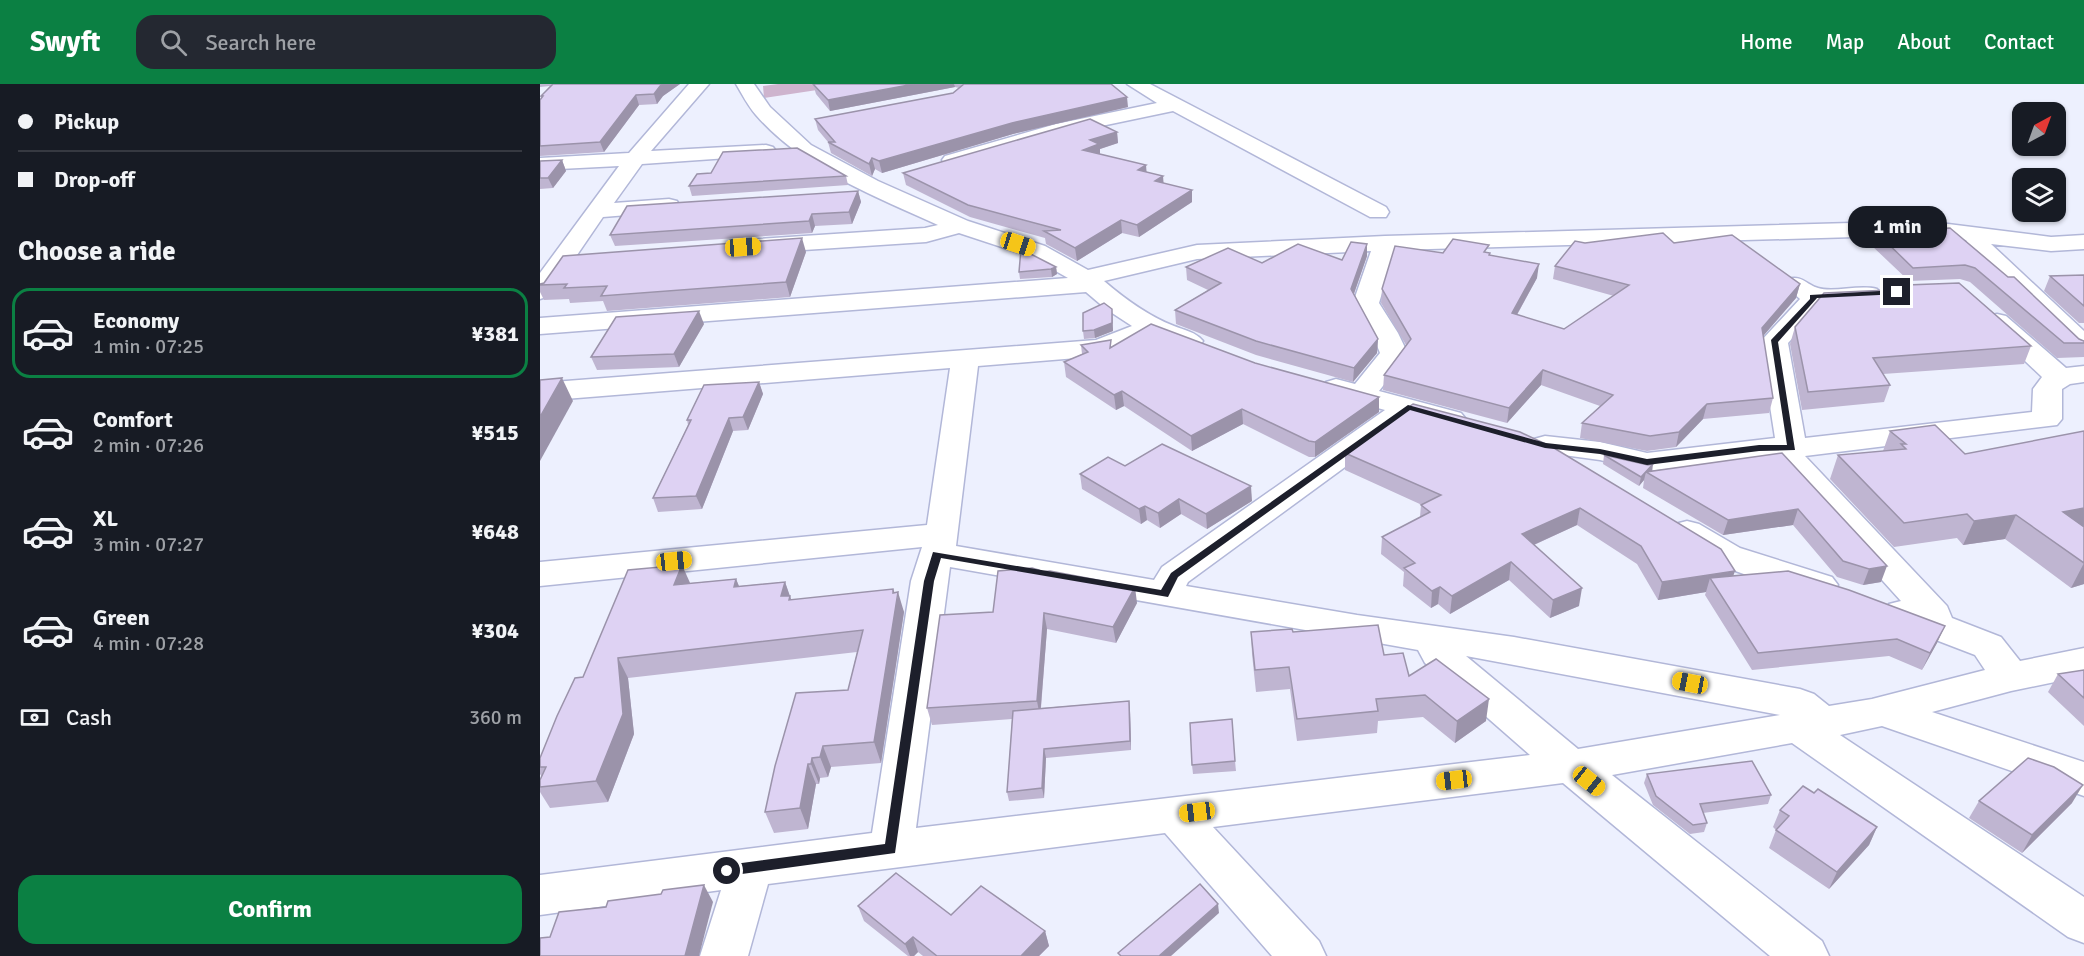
<!DOCTYPE html>
<meta charset="utf-8">
<style>
body{margin:0;font-family:Signika,sans-serif;background:#242831;color:#f1f3f6;height:100vh;display:flex;flex-direction:column;font-size:22px;white-space:nowrap}
*{box-sizing:border-box;margin:0}
p{font-size:20px;color:#9ea1a6}
.icon{flex:none;width:33px;height:33px;fill:none;stroke:currentColor;stroke-width:2;stroke-linecap:round;stroke-linejoin:round}
.map{position:relative;flex:1;overflow:hidden}
.drawer{display:flex;flex-direction:column;background:#171b24;width:540px}
.drawer>*{flex:none}
.top-card{display:grid;align-content:center;height:132px;padding:0 18px;background:#171b24}
.needle{width:39px;rotate:41deg}
.buttons{position:absolute;left:1472px;top:18px;display:grid;gap:12px}
.buttons a{display:grid;place-items:center;width:54px;height:54px;border-radius:12px;background:#171b24;box-shadow:0 2px 4px #0004;font-size:30px}
.end{position:absolute;width:27px;height:27px;margin:-14px;border:8px solid #1d1f2b;background:#fff;box-shadow:0 0 0 3px #fff}
.from{border-radius:50%}
.bubble{position:absolute;height:42px;border-radius:18px;background:#171b24;box-shadow:0 2px 4px #0004;font-size:20px;font-weight:700;line-height:42px;text-align:center}
.car{position:absolute;width:18px;height:36px;margin:-18px -9px;border-radius:8px;box-shadow:0 0 4px 2px #0007;background:linear-gradient(#f5c518 24%,#345 0 40%,#f5c518 0 76%,#345 0 86%,#f5c518 0)}
.top-card b{display:flex;align-items:center;gap:21px;height:57px;font-size:22px}
.top-card b+b{border-top:2px solid #363941}
.top-card i{width:15px;height:15px;background:#f1f3f6}
ul{padding:0;list-style:none}
li{display:flex;align-items:center;gap:18px;height:90px;margin:0 12px 9px;padding:0 6px;border:3px solid transparent;border-radius:18px}
li div{flex:1}
li b{display:block;font-size:22px}
li em{font-style:normal;font-weight:700}
li.on{border-color:#0b8043}
li>.icon{width:54px;height:54px;stroke-width:1.5}
h2{padding:0 18px;font-size:27px;line-height:72px}
.pay{display:flex;align-items:center;gap:15px;height:66px;padding:0 18px;font-size:22px}
.pay p{margin-inline-start:auto}
.action{display:flex;gap:12px;margin-top:auto;padding:12px 18px}
.action a{flex:1;height:69px;border-radius:18px;background:#0b8043;color:#fff;font-size:24px;font-weight:700;line-height:69px;text-align:center}
header{display:flex;align-items:center;gap:36px;box-sizing:border-box;height:84px;padding:0 30px;background:#0b8043;color:#fff}
header strong{font-size:28px}
nav{display:flex;gap:33px;margin-inline-start:auto;font-size:21px}
.search{width:420px;height:54px;background:#242831;display:flex;align-items:center;gap:15px;box-sizing:border-box;padding:0 21px;border-radius:18px;color:#9ea1a6;font-size:22px}
main{display:flex;flex:1;min-height:0}
.map>svg:first-child{display:block}
.green{fill:#ceb4ce}
.lines{fill:none;stroke-linecap:round;stroke-linejoin:round}
.minor-casing{stroke:#b2b7d8;stroke-width:3}
.minor{fill:#fff;fill-rule:evenodd}
.wall{fill:#bfb5d1}
.shaded-wall{fill:#9b93aa}
.building{fill:#ded2f3;stroke:#9b93aa;stroke-width:1.5}
.route{fill:#1d1f2b}
</style>
<header>
<strong>Swyft</strong>
<div class="search"><svg class="icon" aria-label="search" viewBox="0 0 24 24"><circle cx="10" cy="10" r="6"/><path d="M15 15l6 6"/></svg>Search here</div>
<nav><a>Home</a><a>Map</a><a>About</a><a>Contact</a></nav>
</header>
<main>
<section class="drawer">
<div class="top-card">
<b><i class="from"></i>Pickup</b>
<b><i></i>Drop-off</b>
</div>
<h2>Choose a ride</h2>
<ul>
<li class="on"><svg class="icon" aria-label="car" viewBox="0 0 24 24"><path d="M5 17H2v-5l4-1 3-4h7l3 4 3 1v5h-3M9 17h6M6 11h13"/><circle cx="7" cy="17" r="2"/><circle cx="17" cy="17" r="2"/></svg><div><b>Economy</b><p>1 min · 07:25</p></div><em>¥381</em></li>
<li><svg class="icon" aria-label="car" viewBox="0 0 24 24"><path d="M5 17H2v-5l4-1 3-4h7l3 4 3 1v5h-3M9 17h6M6 11h13"/><circle cx="7" cy="17" r="2"/><circle cx="17" cy="17" r="2"/></svg><div><b>Comfort</b><p>2 min · 07:26</p></div><em>¥515</em></li>
<li><svg class="icon" aria-label="car" viewBox="0 0 24 24"><path d="M5 17H2v-5l4-1 3-4h7l3 4 3 1v5h-3M9 17h6M6 11h13"/><circle cx="7" cy="17" r="2"/><circle cx="17" cy="17" r="2"/></svg><div><b>XL</b><p>3 min · 07:27</p></div><em>¥648</em></li>
<li><svg class="icon" aria-label="car" viewBox="0 0 24 24"><path d="M5 17H2v-5l4-1 3-4h7l3 4 3 1v5h-3M9 17h6M6 11h13"/><circle cx="7" cy="17" r="2"/><circle cx="17" cy="17" r="2"/></svg><div><b>Green</b><p>4 min · 07:28</p></div><em>¥304</em></li>
</ul>
<div class="pay"><svg class="icon" aria-label="cash" viewBox="0 0 24 24"><path d="M3 7h18v10H3z"/><circle cx="12" cy="12" r="2"/></svg>Cash<p>360 m</p></div>
<div class="action"><a>Confirm</a></div>
</section>
<div class="map">
<svg width="1544" height="872" viewBox="0 0 1544 872">
<rect width="100%" height="100%" fill="#edf0fe"/>
<path class="green" d="M238 0H317L224 14 223 2Z"/>
<g class="lines">
<g class="minor-casing">
<g id="minor">
<path d="M149 0H169L111 67 226 61 233 63 236 67 233 71 102 80 74 119 129 115 137 117 140 122 137 127 63 133 9 212 0 215V189L79 82 0 86V74L89 69Z"/>
<path d="M196 0H214L230 23 271 61 338 97 428 137 505 162 548 186 657 161 845 152 1384 137 1511 153 1544 151V165L1511 167 1451 160 1544 247V270L1534 268 1433 169 1426 156 1384 151 855 166 839 219 858 249 868 270 839 307 921 329 926 335 921 341 911 344 872 334 648 498 646 502 817 531 974 553 1260 605 1274 610 1289 622 1332 615 1445 586 1435 571 1349 538 1344 529 1349 520 1361 517 1231 373 1107 387 1060 376 994 367 990 361 994 355 1005 352 1060 358 1107 369 1235 354 1220 258 1260 215 1243 200 1247 195C1263 191 1265 200 1278 204 1294 209 1319 200 1337 205L1341 210 1337 215 1285 219 1248 259 1265 354 1492 328 1493 305 1502 293 1444 238 1448 232 1457 230 1466 232 1526 284 1544 282V298L1530 300 1522 305V335L1517 341 1265 372 1407 522 1412 534 1461 553 1480 577 1544 564V592L1471 607 1392 628 1544 678V712L1342 642 1300 651 1544 813V859L1528 853 1252 659 1072 691 1282 857 1289 872H1230L1023 699 673 743 779 857 786 872H732L625 749 228 800 208 872H160L181 806 0 831V791L332 749 371 497 382 463 0 502V478L387 441 410 284 0 317V299L556 256 592 242 566 225 546 208 0 250V234L528 194 489 172 419 149 386 158 219 169 211 167 207 162 211 157 219 155 385 144 398 141C334 112 263 85 216 31 208 22 202 10 196 0ZM831 167 813 219 832 249 840 269 815 300 796 295 786 298 782 304 786 310 845 326 622 483 614 496 416 462 438 282 561 272 612 252 649 265 659 263 663 257C656 248 644 246 634 242 608 232 585 215 564 197L657 175ZM410 483 878 566 885 579 990 671 376 744ZM926 572 1240 631 1038 665Z"/>
<path d="M587 0H610L846 123 849 128 846 133H830L633 27 528 49 412 82 405 80 402 76 405 72 516 40 617 19Z"/>
<path d="M1147 437 1159 440 1200 464 1292 493 1298 501 1292 509 1280 513C1243 503 1151 479 1130 448L1135 440Z"/>
</g>
</g>
<use href="#minor" class="minor"/>
</g>
<g class="wall">
<path d="M0 0H140L123 12 117 20 99 21 64 68 0 72V16L1 14V12L10 2 0 3Z"/>
<path d="M273 0H571L588 23 473 50 342 89 335 85 332 92 291 69 288 58 278 46 275 35 413 9 419 4 415 3 290 27 276 10Z"/>
<path d="M577 48 578 59 560 65V70L606 81V88L623 92V99L652 118 599 153 582 149 537 177 506 160 505 154 430 133 366 101 363 89Z"/>
<path d="M22 76 26 87 13 104 0 105V77Z"/>
<path d="M306 92 308 101 152 112 149 102Z"/>
<path d="M318 107 321 118 312 140 275 142 272 149 75 162 70 151Z"/>
<path d="M1410 144 1539 255 1544 257V273L1517 274 1430 198 1420 195 1369 197 1331 161 1335 147Z"/>
<path d="M1045 159H1134L1260 200 1256 214 1223 252 1233 314 1229 329 1163 335 1136 363 1107 367 1040 354 1042 339 1060 322 1001 301 967 339 843 306 844 291 866 261 841 219 842 205 903 169H948L950 171 997 194 977 231 1024 245 1074 212 1013 195 1015 182Z"/>
<path d="M827 160V172L814 210 838 255 837 269 813 298 716 271 636 240 635 226 668 206 647 196 646 183 802 176Z"/>
<path d="M266 168 250 213 67 227 63 217 30 219 29 215 4 216 0 208V200Z"/>
<path d="M516 183 517 190 512 193 480 195 479 188Z"/>
<path d="M1544 191V239H1539L1504 207 1510 192Z"/>
<path d="M1367 201 1491 262 1484 280 1343 290 1350 301 1344 318 1262 326 1250 260 1255 243 1365 205Z"/>
<path d="M572 225 573 247 555 254 544 255 543 247Z"/>
<path d="M164 240 139 283 57 286 51 273Z"/>
<path d="M541 261 571 263 839 328 775 373H769L703 340 652 367 584 322 576 326 526 293 524 278 542 270Z"/>
<path d="M219 298 223 310 208 346 193 347 162 425 118 428 113 414 148 341 147 336Z"/>
<path d="M873 320 1193 492 1397 559 1382 586 1349 572 1212 586 1165 511 1166 508 1118 516 1097 480 1037 441 994 461 1039 522 1010 534 969 496 910 530 898 520 891 524 863 502 864 488 841 470 842 453 880 433 881 421H882L805 386V369Z"/>
<path d="M1350 347 1425 370 1544 347V500L1531 504 1465 455 1423 461 1417 454 1354 463 1290 395 1298 371 1343 367Z"/>
<path d="M1242 369 1341 498 1323 501 1297 493 1253 441 1183 451 1103 404 1104 396 1099 402 1063 380 1064 371 1112 387Z"/>
<path d="M585 382 712 417 667 445 641 430 620 444 607 436 601 440 542 405 540 390Z"/>
<path d="M499 486 500 488 597 519 576 559 507 545 501 624 589 617 590 626 591 666 506 674 504 714 469 717 467 708 472 635 392 641 387 624 453 528Z"/>
<path d="M196 495 199 502 245 498 251 516 353 505 364 528 341 679 291 683 288 693 280 694 279 700H276L268 745 234 749 225 728 308 606 317 568 88 594 94 650 68 718 10 724 0 708V696L2 693 0 690V674L43 593 150 499Z"/>
<path d="M711 548H753L844 571 869 592 946 637 915 659 883 633 838 637 837 649 757 657 750 605 716 608 712 570Z"/>
<path d="M1544 586V642L1508 608 1518 590Z"/>
<path d="M695 677 696 687 653 690 652 681Z"/>
<path d="M1107 690 1231 711 1228 720 1163 729 1167 739 1164 748 1150 750 1113 721 1104 699Z"/>
<path d="M1274 709 1337 743 1329 761 1289 805 1229 764 1236 746 1233 743 1240 726Z"/>
<path d="M1439 717 1532 719 1482 769 1429 734Z"/>
<path d="M318 822 411 831 505 847 509 862 499 872H383L378 868 374 872H368L324 837Z"/>
</g>
<g class="shaded-wall">
<path d="M123 0H140L123 12 117 20 114 10 120 2Z"/>
<path d="M374 0H414L415 3 290 27 288 16Z"/>
<path d="M96 11 99 21 64 68 60 58Z"/>
<path d="M587 13 588 23 473 50 342 89 339 77 472 39Z"/>
<path d="M577 48 578 59 560 65V71L543 66 550 56Z"/>
<path d="M332 74 335 85 332 92 329 80Z"/>
<path d="M22 76 26 87 13 104 8 94Z"/>
<path d="M606 81 607 93 598 86Z"/>
<path d="M623 92 624 104 615 97Z"/>
<path d="M652 106V118L599 153 597 141Z"/>
<path d="M318 107 321 118 312 140 309 128Z"/>
<path d="M272 130 275 142 272 149 269 137Z"/>
<path d="M581 136 582 149 537 177 535 164Z"/>
<path d="M262 154 266 168 250 213 246 198Z"/>
<path d="M827 160V172L811 218V205Z"/>
<path d="M999 180 997 194 970 243 972 229Z"/>
<path d="M516 183 517 190 512 193 511 185Z"/>
<path d="M1260 200 1256 214 1218 258 1222 244Z"/>
<path d="M572 225 573 247 555 254 554 246Z"/>
<path d="M159 227 164 240 139 283 134 270Z"/>
<path d="M838 255 837 269 813 298 814 284Z"/>
<path d="M1003 286 1001 301 967 339 969 324Z"/>
<path d="M22 294 33 317 0 377V333Z"/>
<path d="M219 298 223 310 208 346 203 333Z"/>
<path d="M582 307 584 322 576 326 574 311Z"/>
<path d="M839 313V328L775 373V358Z"/>
<path d="M1167 320 1163 335 1136 363 1139 348Z"/>
<path d="M702 325 703 340 652 367 651 352Z"/>
<path d="M189 334 193 347 162 425 156 412Z"/>
<path d="M1113 380 1112 389 1106 388 1104 396 1099 402 1101 393Z"/>
<path d="M711 402 712 417 667 445 666 430Z"/>
<path d="M639 415 641 430 620 444 618 429Z"/>
<path d="M605 422 607 436 601 440 599 425Z"/>
<path d="M1040 424 1037 441 980 467 982 450Z"/>
<path d="M1544 424V445L1523 428Z"/>
<path d="M1258 425 1253 441 1183 451 1188 436Z"/>
<path d="M1476 431 1465 455 1423 461 1434 437Z"/>
<path d="M971 478 969 496 910 530 912 512Z"/>
<path d="M1544 479V500L1531 504Z"/>
<path d="M142 481 151 501H134Z"/>
<path d="M1347 482 1341 498 1323 501 1329 485Z"/>
<path d="M1195 487 1189 504 1170 494 1166 508 1118 516 1122 498Z"/>
<path d="M196 495 204 515 194 503Z"/>
<path d="M245 498 257 532 241 512Z"/>
<path d="M595 503 597 519 576 559 573 543Z"/>
<path d="M900 503 898 520 891 524 892 507Z"/>
<path d="M1042 504 1039 522 1010 534 1013 516Z"/>
<path d="M353 505 357 516 358 508 364 528 341 679 334 658Z"/>
<path d="M504 529 507 545 500 633 497 617Z"/>
<path d="M1405 542 1397 559 1382 586 1390 569Z"/>
<path d="M78 574 88 594 94 650 68 718 56 697Z"/>
<path d="M949 615 946 637 915 659 917 637Z"/>
<path d="M589 617 590 626 591 666 590 657Z"/>
<path d="M283 662 291 683 288 693 280 673Z"/>
<path d="M504 665 506 674 504 714 502 704Z"/>
<path d="M272 674 280 694 279 700 271 680Z"/>
<path d="M268 680 276 700 268 745 260 724Z"/>
<path d="M1543 701 1532 719 1482 769 1492 751Z"/>
<path d="M1337 743 1329 761 1289 805 1297 788Z"/>
<path d="M164 801 173 818 159 872H145Z"/>
<path d="M678 820 679 829 631 872H619Z"/>
<path d="M505 847 509 862 499 872H481Z"/>
<path d="M373 853 378 868 374 872H370L365 860Z"/>
</g>
<g class="building">
<path d="M13 0H123L120 2 114 10 96 11 60 58 0 62V16L3 12H1Z"/>
<path d="M273 0H374L288 16Z"/>
<path d="M424 0H571L587 13 472 39 339 77 332 74 329 80 288 58H295L275 35 413 9Z"/>
<path d="M550 35 577 48 550 56 559 60 543 66 606 81 598 86 623 92 615 97 652 106 597 141 581 136 535 164 504 147 521 146 428 121 363 89Z"/>
<path d="M257 64 306 92 149 102 157 90 171 89 183 68Z"/>
<path d="M22 76 8 94H0V77Z"/>
<path d="M318 107 309 128 272 130 269 137 70 151 87 122Z"/>
<path d="M1410 144 1468 193H1474L1539 255 1544 257V259H1524L1435 184 1425 181 1373 184 1335 147Z"/>
<path d="M1123 149 1134 159 1192 151 1260 200 1222 244 1233 314 1167 320 1139 348 1110 352 1042 339 1073 311 1003 286 969 324 844 291 871 255 842 205 855 162 903 169 913 155 949 161 944 168 950 169 949 171 999 180 972 229 1024 245 1089 201 1015 182 1035 157 1045 159Z"/>
<path d="M262 154 246 198 61 212 67 202 24 204 27 200 0 201V200L4 199 23 172Z"/>
<path d="M811 158 827 160 811 205 838 255 814 284 716 257 635 226 681 199 646 183 688 164 722 179 758 160 802 176Z"/>
<path d="M481 165 516 183 511 185 479 188Z"/>
<path d="M1544 191V222L1510 192Z"/>
<path d="M1419 199 1491 262 1333 274 1350 301 1268 308 1255 243 1284 209 1370 205 1367 201Z"/>
<path d="M564 219 572 225V239L554 246 543 247V229Z"/>
<path d="M159 227 134 270 51 273 76 233Z"/>
<path d="M611 240 715 279 839 313 775 358 769 357 702 325 651 352 582 307 574 311 524 278 548 268 541 261 571 256 570 264Z"/>
<path d="M22 294 0 333V296Z"/>
<path d="M219 298 203 333 189 334 156 412 113 414 151 336H147L164 301Z"/>
<path d="M873 320 980 348 1014 364 1181 465 1195 487 1122 498 1101 462 1040 424 982 450 1042 504 1013 516 971 478 912 512 900 503 892 507 864 484 875 479 842 453 890 428 881 421 901 411 805 369Z"/>
<path d="M1395 341 1425 370 1544 347V424L1523 428 1544 443V479L1476 431 1434 437 1427 430 1364 439 1298 371 1366 365 1361 360H1366L1350 347Z"/>
<path d="M622 360 711 402 666 430 639 415 618 429 605 422 599 425 540 390 568 373 585 382Z"/>
<path d="M1242 369 1347 482 1329 485 1303 477 1258 425 1188 436 1106 388Z"/>
<path d="M1064 371 1108 381 1113 380 1101 393Z"/>
<path d="M142 481 134 501 196 495 194 503 245 498 241 512H250L249 516 353 505V509L358 508 334 658 283 662 280 673 272 674 271 680H268L260 724 225 728 235 682 256 609 308 606 323 546 78 574 83 630 56 697 0 703V696L6 683H0V674L17 632 35 594 43 593 88 486Z"/>
<path d="M492 484 499 486V488L510 487 595 503 573 543 504 529 497 617 387 624 400 531 453 528 458 487Z"/>
<path d="M1248 487 1309 506 1405 542 1390 569 1357 555 1218 569 1170 494Z"/>
<path d="M838 541 844 571 863 569 869 592 896 575 949 615 917 637 885 611 836 615 838 627 757 635 749 583 715 586 711 548 752 545 753 548Z"/>
<path d="M1544 586V614L1518 590Z"/>
<path d="M589 617 590 657 504 665 502 704 467 708 473 627Z"/>
<path d="M692 635 695 677 652 681 650 639Z"/>
<path d="M1488 674 1514 683 1543 701 1492 751 1439 717Z"/>
<path d="M1212 677 1231 711 1160 720 1167 739 1153 741 1116 712 1107 690Z"/>
<path d="M1263 702 1274 709 1278 705 1337 743 1297 788 1236 746 1249 732 1240 726Z"/>
<path d="M356 789 411 831 441 802 505 847 481 872H397L373 853 365 860 318 822Z"/>
<path d="M660 800 678 820 619 872H581L578 869Z"/>
<path d="M164 801 145 872H0V854L10 853 19 828 66 823 68 817 121 810 123 806Z"/>
</g>
<path class="route" d="M1357 206 1360 210 1277 214 1238 258 1255 366 1219 367 1107 381 1060 370 1005 364 870 326 638 493 628 513 401 474 394 497 355 769 187 792 182 791 180 787 187 781 345 760 384 497 393 468 621 506 631 489 868 321 1006 359 1060 365 1107 375 1219 361H1247L1231 256 1270 215V211Z"/>
</svg>
<div class="buttons">
<a><svg class="needle" viewBox="-14 -14 28 28"><path d="M0-13l5 13h-10z" fill="#e53935"/><path d="M0 13l5-13h-10z" fill="#9ea1a6"/></svg></a>
<a><svg class="icon" aria-label="layers" viewBox="0 0 24 24"><path d="M12 4l9 5-9 5-9-5zM3 14l9 5 9-5"/></svg></a>
</div>
<i class="end from" style="left:187px;top:787px"></i>
<i class="end" style="left:1357px;top:208px"></i>
<div class="bubble" style="left:1308px;top:122px;width:99px">1 min</div>
<i class="car" style="left:478px;top:160px;rotate:108deg"></i>
<i class="car" style="left:203px;top:163px;rotate:86deg"></i>
<i class="car" style="left:134px;top:477px;rotate:84deg"></i>
<i class="car" style="left:1150px;top:599px;rotate:281deg"></i>
<i class="car" style="left:914px;top:696px;rotate:263deg"></i>
<i class="car" style="left:1049px;top:697px;rotate:129deg"></i>
<i class="car" style="left:657px;top:728px;rotate:263deg"></i>
</div>
</main>
